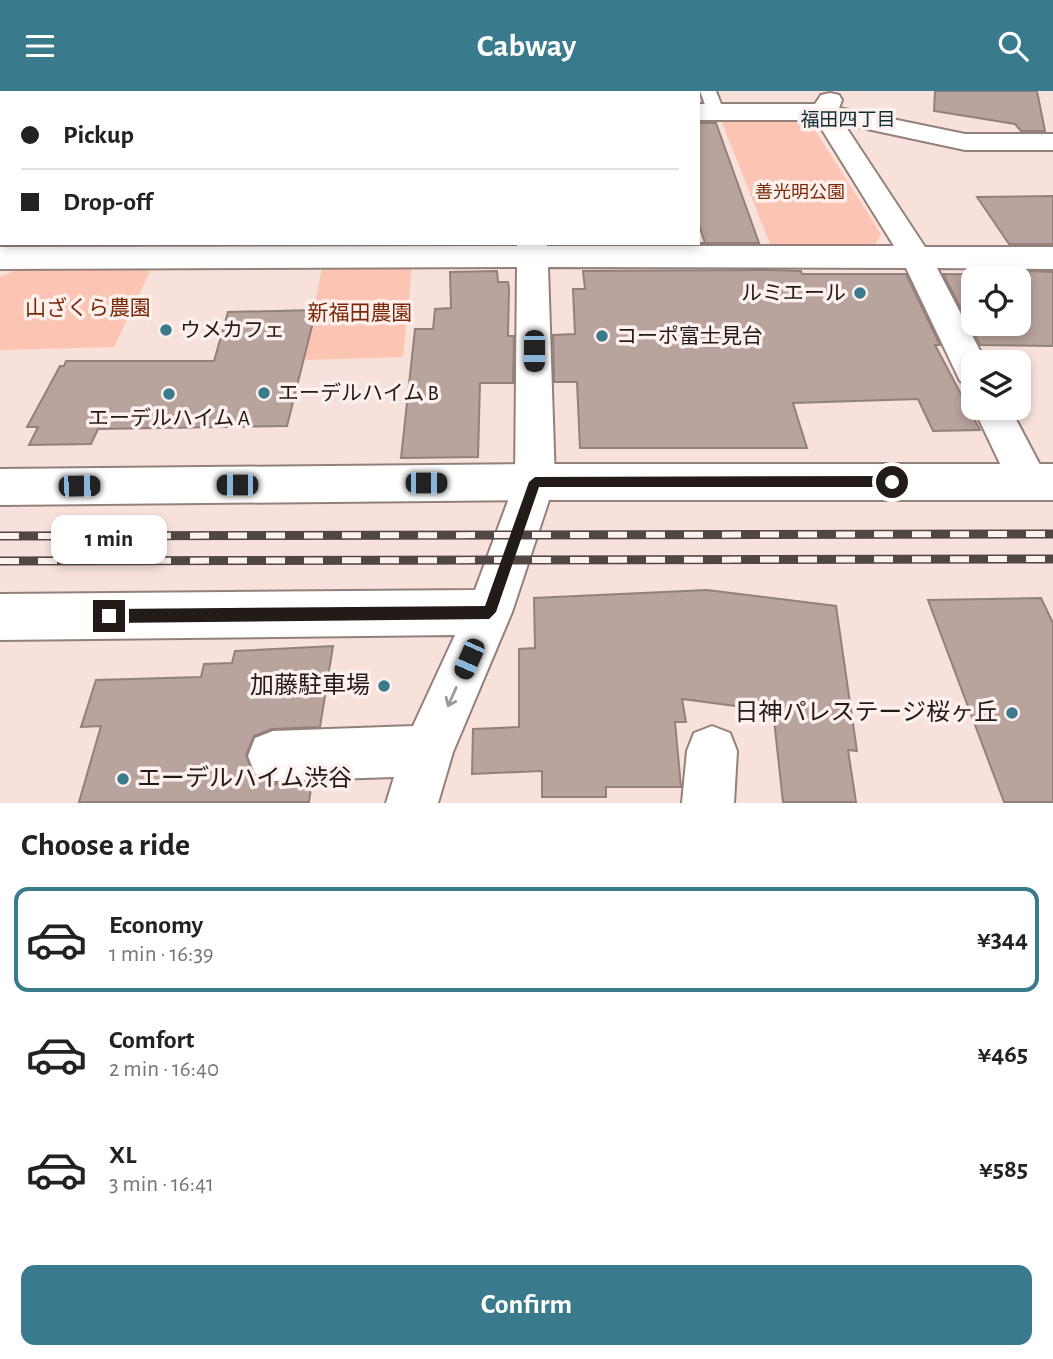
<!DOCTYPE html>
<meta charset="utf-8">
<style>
body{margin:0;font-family:"Alegreya Sans","Noto Sans JP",sans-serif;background:#f6f6f6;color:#222;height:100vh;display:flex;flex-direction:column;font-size:26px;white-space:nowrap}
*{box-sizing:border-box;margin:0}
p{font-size:23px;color:#767676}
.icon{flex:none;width:38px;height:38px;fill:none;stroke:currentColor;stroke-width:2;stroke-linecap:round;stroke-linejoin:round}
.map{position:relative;height:712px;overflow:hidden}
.sheet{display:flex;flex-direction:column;background:#fff;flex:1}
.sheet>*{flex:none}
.guide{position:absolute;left:0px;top:0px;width:700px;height:154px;box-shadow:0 4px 10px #0003;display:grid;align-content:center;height:154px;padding:0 21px;background:#fff}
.tools{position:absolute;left:961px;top:175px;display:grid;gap:14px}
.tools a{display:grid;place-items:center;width:70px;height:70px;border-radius:14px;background:#fff;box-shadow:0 4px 10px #0003;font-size:35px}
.end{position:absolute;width:32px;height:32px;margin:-16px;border:9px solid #221b18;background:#fff;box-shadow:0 0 0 4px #fff}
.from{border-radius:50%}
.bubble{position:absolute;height:49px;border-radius:14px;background:#fff;box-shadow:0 4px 10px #0003;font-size:23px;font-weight:700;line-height:49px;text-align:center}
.car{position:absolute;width:21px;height:42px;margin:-21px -10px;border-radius:9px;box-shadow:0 0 5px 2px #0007;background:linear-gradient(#222 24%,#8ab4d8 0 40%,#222 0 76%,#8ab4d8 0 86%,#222 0)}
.guide b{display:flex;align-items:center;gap:24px;height:66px;font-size:26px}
.guide b+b{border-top:2px solid #e0e0e0}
.guide i{width:18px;height:18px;background:#222}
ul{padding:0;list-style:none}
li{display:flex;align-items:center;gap:21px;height:105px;margin:0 14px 10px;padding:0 7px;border:4px solid transparent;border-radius:14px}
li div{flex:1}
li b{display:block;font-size:26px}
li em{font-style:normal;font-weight:700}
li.active{border-color:#397b8d}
li>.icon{width:63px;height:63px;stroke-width:1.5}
h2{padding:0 21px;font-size:32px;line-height:84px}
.action{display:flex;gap:14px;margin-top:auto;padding:14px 21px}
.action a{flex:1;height:80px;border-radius:14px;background:#397b8d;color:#fff;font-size:28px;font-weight:700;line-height:80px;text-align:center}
header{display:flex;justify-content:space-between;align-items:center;height:91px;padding:0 21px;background:#397b8d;color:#fff;font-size:32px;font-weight:700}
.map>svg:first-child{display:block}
.green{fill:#fcc5b3}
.building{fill:#b8a39d;stroke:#94807a;stroke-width:2;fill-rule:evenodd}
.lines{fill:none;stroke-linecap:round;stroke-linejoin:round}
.lane-casing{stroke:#94807a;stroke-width:4}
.street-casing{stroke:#94807a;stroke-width:4}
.secondary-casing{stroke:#94807a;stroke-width:4}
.lane{fill:#fff;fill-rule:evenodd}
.street{fill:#fff;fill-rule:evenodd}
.secondary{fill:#fff;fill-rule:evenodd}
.rail-casing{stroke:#504642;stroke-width:9}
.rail{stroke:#fef0ec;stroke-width:6;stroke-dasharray:19;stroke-linecap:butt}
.oneway{stroke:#9c9897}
.route{fill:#221b18}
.poi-dot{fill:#397b8d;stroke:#fef0ec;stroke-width:2.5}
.labels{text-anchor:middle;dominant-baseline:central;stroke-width:7;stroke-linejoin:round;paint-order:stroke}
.far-park-label{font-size:18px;fill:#7b290b;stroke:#fef0ec}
.far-neighbourhood-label{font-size:19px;fill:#0e2e36;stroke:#fef0ec}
.poi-label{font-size:21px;fill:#221b18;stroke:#fef0ec;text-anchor:start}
.park-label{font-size:21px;fill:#7b290b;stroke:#fef0ec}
.near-poi-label{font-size:24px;fill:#221b18;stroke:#fef0ec;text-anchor:end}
</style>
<header><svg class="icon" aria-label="menu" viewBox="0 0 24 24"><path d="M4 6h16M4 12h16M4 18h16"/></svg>Cabway<svg class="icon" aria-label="search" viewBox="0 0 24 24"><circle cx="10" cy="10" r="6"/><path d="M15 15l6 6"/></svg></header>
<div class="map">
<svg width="1053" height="712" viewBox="0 0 1053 712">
<rect width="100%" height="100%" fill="#f7e1da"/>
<g class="green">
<path d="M800 28 813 36 881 143 875 153H770L721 29Z"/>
<path d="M412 176 403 266 303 269 322 178Z"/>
<path d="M151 178 114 256 0 259V186L16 179Z"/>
</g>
<g class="building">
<path d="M935 0H1037L1045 40H1021L1015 33 934 20Z"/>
<path d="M698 32H716L759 152H622H705L698 131Z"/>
<path d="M1053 105V153H1009L977 106Z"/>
<path d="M769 179 801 180 802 183H906L940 254H935L980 339 933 340 918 308 793 312 807 357H580L577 291H554L553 244 575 243 573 198H585L583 180Z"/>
<path d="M497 180 498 191H508L509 197 508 245H514L513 292H480L478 366 401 367 415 238H433L435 218 451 217 450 181Z"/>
<path d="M1028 180 1053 181V255L980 254 943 183 1030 184ZM973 187H1018V233H973Z"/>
<path d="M316 219 287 335 98 338 91 353 29 354 38 336H27L60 275H64L66 270H214L228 221Z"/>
<path d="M707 499 836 515 857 660 848 659 856 711H783L773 620 682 608 686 631H675L681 696H606V706H542V680L472 683 473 638 519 636V558L535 557 534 507Z"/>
<path d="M1041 507 1053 532V711H1004L928 509Z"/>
<path d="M333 555 320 636 272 638 254 645 246 664 254 685 273 693 312 691 309 711H79L101 635 81 636 96 589 201 586 204 573 232 572 235 560Z"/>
</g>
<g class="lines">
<g class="lane-casing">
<g id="lane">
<rect x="415" y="0" width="16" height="2"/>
<path d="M700 0H716L724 21 721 25H709Z"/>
</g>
</g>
<g class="street-casing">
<g id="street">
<path d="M0 0H16L2 2 0 8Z"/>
<rect x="519" y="0" width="24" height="2"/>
<path d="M830 2 839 4 842 9 839 17 965 43H1053V59H965L844 33 925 156H1053V178L937 177 986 271H973V294L960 290 906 177 548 176 555 391 512 521 453 661 438 712H386L394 686 273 690 255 683 248 665 255 647 273 640 413 635 455 544 0 549V503L475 499 515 391 517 176 0 178V156L517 155V152H547V155H894L816 29H698V13H815L821 4Z"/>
<path d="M2 49V73H0V50Z"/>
<path d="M973 316 1010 317 1049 391 1043 404 1029 409 1015 404Z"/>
<path d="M712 635 730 642 737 660 734 712H682L687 660 694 642Z"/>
</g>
</g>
<g class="secondary-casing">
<path id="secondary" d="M535 373H1053V409H535L0 414V378Z"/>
</g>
<use href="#lane" class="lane"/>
<use href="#street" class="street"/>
<use href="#secondary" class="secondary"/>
<g class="rail-casing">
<g id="rail">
<path d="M0 445 1053 443"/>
<path d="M0 470 1053 468"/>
</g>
</g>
<use href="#rail" class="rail"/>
</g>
<defs><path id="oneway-shaft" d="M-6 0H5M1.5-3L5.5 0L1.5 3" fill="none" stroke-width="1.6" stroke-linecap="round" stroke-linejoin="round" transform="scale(1.75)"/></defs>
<use class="oneway" href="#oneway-shaft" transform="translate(452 606) rotate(114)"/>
<path class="route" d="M892 385 898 391 892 396H539L496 521 489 528 109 532 102 525 109 518 485 515 529 391 535 386Z"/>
<g class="poi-dot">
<circle cx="860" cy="202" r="7"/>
<circle cx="166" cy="239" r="7"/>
<circle cx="602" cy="245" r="7"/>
<circle cx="264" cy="302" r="7"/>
<circle cx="169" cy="303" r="7"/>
<circle cx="384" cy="595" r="7"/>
<circle cx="1012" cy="622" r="7"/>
<circle cx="123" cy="688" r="7"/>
</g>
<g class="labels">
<g class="far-park-label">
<text x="800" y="102">善光明公園</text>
</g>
<g class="far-neighbourhood-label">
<text x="848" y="29">福田四丁目</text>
</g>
<g class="poi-label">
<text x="846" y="202" text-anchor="end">ルミエール</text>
<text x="180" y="239">ウメカフェ</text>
<text x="616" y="245">コーポ富士見台</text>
<text x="278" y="302">エーデルハイム B</text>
<text x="169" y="327" text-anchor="middle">エーデルハイム A</text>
</g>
<g class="park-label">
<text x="88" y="217">山ざくら農園</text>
<text x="360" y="222">新福田農園</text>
</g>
<g class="near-poi-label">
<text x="370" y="595">加藤駐車場</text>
<text x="998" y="622">日神パレステージ桜ヶ丘</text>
<text x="137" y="688" text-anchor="start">エーデルハイム渋谷</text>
</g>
</g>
</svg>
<div class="tools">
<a><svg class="icon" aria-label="locate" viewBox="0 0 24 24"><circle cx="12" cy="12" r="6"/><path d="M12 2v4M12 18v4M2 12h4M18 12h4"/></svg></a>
<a><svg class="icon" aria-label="layers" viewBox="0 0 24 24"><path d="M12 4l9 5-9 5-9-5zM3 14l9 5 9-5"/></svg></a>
</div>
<i class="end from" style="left:892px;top:391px"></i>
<i class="end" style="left:109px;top:525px"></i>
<div class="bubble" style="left:51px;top:424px;width:116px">1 min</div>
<i class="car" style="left:534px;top:260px;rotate:180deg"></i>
<i class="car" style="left:426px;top:392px;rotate:90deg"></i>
<i class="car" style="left:237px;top:394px;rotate:270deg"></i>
<i class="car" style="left:79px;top:395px;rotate:89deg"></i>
<i class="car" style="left:469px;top:568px;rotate:204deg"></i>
<div class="guide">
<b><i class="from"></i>Pickup</b>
<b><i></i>Drop-off</b>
</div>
</div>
<section class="sheet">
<h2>Choose a ride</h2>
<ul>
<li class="active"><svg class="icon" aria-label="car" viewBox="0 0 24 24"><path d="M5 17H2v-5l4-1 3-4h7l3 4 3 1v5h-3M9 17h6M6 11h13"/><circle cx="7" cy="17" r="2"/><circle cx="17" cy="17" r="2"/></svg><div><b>Economy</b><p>1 min · 16:39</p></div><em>¥344</em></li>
<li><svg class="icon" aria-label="car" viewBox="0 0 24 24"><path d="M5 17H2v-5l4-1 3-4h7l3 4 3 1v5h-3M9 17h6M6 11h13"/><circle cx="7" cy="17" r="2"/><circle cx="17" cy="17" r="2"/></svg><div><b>Comfort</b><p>2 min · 16:40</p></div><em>¥465</em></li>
<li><svg class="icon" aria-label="car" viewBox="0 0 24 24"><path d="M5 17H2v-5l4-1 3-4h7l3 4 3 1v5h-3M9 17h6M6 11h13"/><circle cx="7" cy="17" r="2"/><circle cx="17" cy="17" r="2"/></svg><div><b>XL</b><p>3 min · 16:41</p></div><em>¥585</em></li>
</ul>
<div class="action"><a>Confirm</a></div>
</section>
